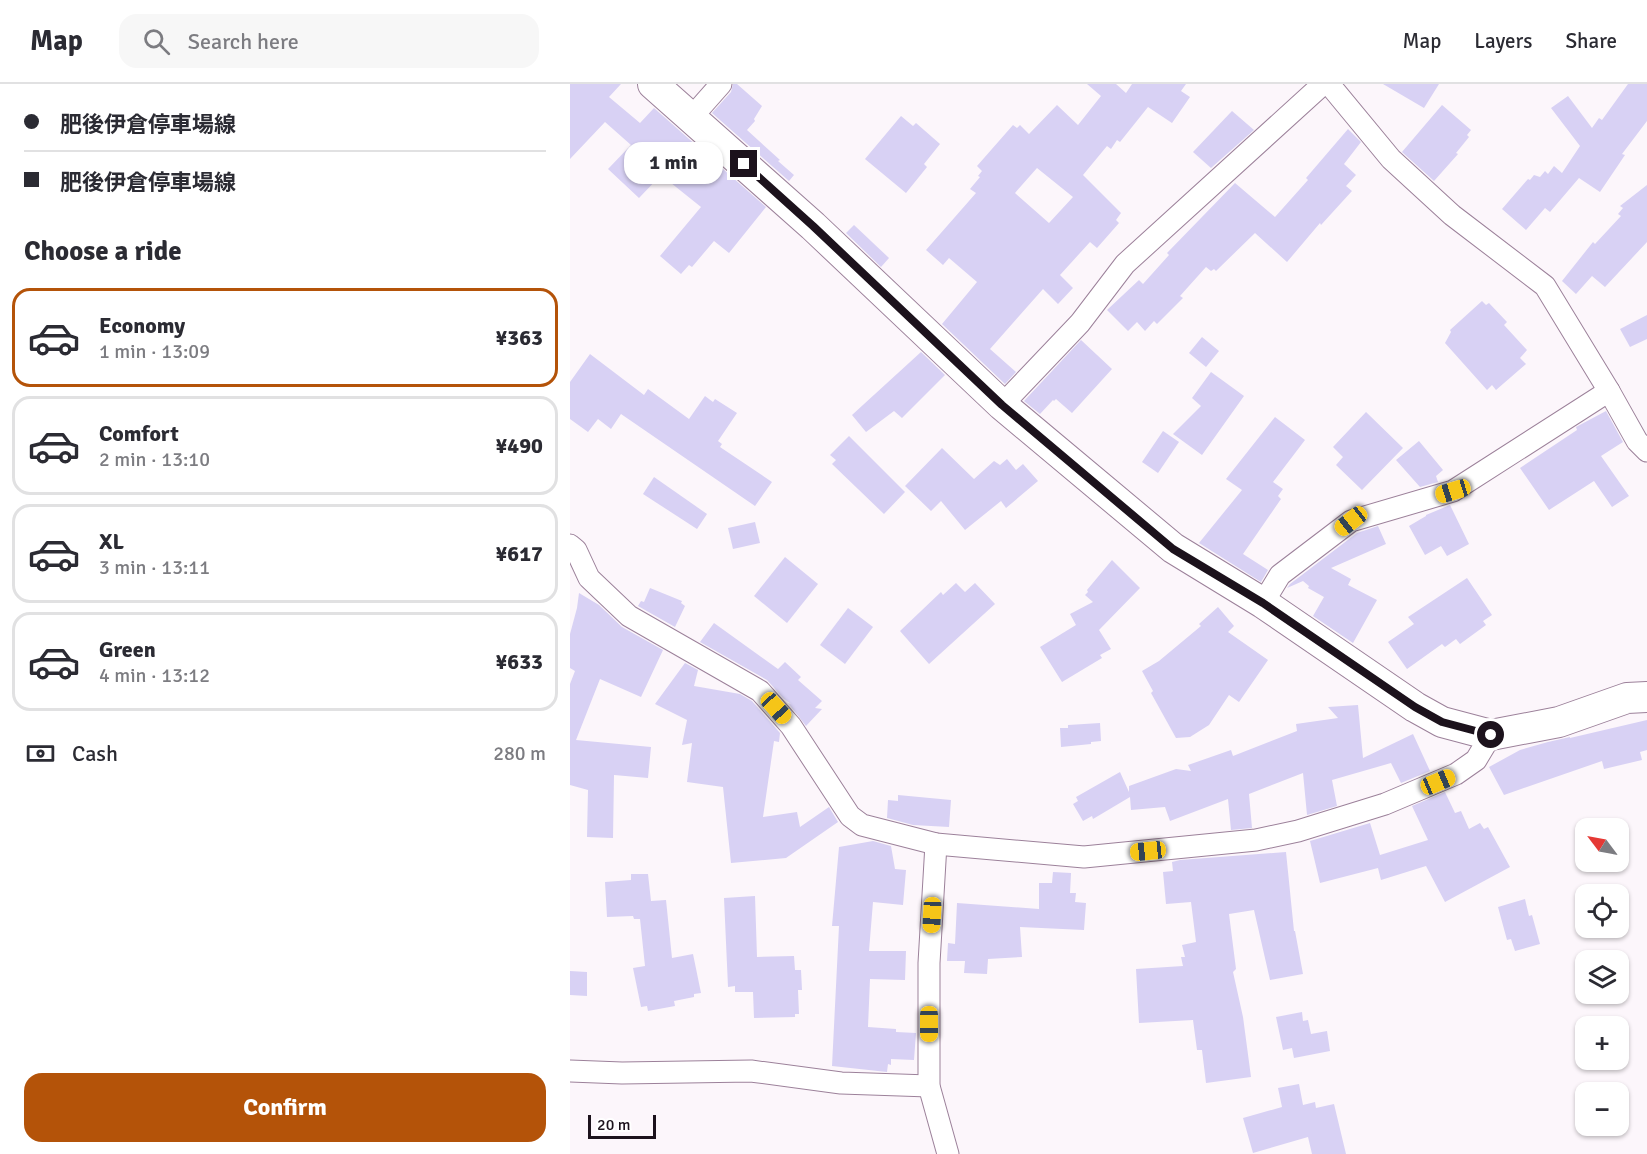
<!DOCTYPE html>
<meta charset="utf-8">
<style>
body{margin:0;font-family:Signika,"Noto Sans JP",sans-serif;background:#f7f7f7;color:#2b2b33;height:100vh;display:flex;flex-direction:column;font-size:22px;white-space:nowrap}
*{box-sizing:border-box;margin:0}
p{font-size:20px;color:#7c7c81}
.icon{flex:none;width:33px;height:33px;fill:none;stroke:currentColor;stroke-width:2;stroke-linecap:round;stroke-linejoin:round}
.map{position:relative;flex:1;overflow:hidden}
.drawer{display:flex;flex-direction:column;background:#fff;width:570px}
.drawer>*{flex:none}
.hud{display:grid;align-content:center;height:132px;padding:0 24px;background:#fff}
.needle{width:39px;rotate:302deg}
.tools{position:absolute;left:1005px;top:734px;display:grid;gap:12px}
.tools a{display:grid;place-items:center;width:54px;height:54px;border-radius:12px;background:#fff;box-shadow:0 2px 4px #0004;font-size:30px}
.scale{position:absolute;left:18px;bottom:15px;width:68px;box-sizing:border-box;padding-left:6px;border:3px solid #1c121c;border-top:0;font-size:16px;line-height:21px;white-space:nowrap;color:#1c121c;-webkit-text-stroke:4px #fff;paint-order:stroke}
.end{position:absolute;width:27px;height:27px;margin:-14px;border:8px solid #1c121c;background:#fff;box-shadow:0 0 0 3px #fff}
.from{border-radius:50%}
.bubble{position:absolute;height:42px;border-radius:18px;background:#fff;box-shadow:0 2px 4px #0004;font-size:20px;font-weight:700;line-height:42px;text-align:center}
.car{position:absolute;width:18px;height:36px;margin:-18px -9px;border-radius:8px;box-shadow:0 0 4px 2px #0007;background:linear-gradient(#f5c518 24%,#345 0 40%,#f5c518 0 76%,#345 0 86%,#f5c518 0)}
.hud b{display:flex;align-items:center;gap:21px;height:57px;font-size:22px}
.hud b+b{border-top:2px solid #e1e1e2}
.hud i{width:15px;height:15px;background:#2b2b33}
ul{padding:0;list-style:none}
li{display:flex;align-items:center;gap:18px;height:99px;margin:0 12px 9px;padding:0 12px;border:3px solid #e1e1e2;border-radius:18px}
li div{flex:1}
li b{display:block;font-size:22px}
li em{font-style:normal;font-weight:700}
li.current{border-color:#b45309}
li>.icon{width:54px;height:54px;stroke-width:1.5}
h2{padding:0 24px;font-size:27px;line-height:72px}
.pay{display:flex;align-items:center;gap:15px;height:66px;padding:0 24px;font-size:22px}
.pay p{margin-inline-start:auto}
.cta{display:flex;gap:12px;margin-top:auto;padding:12px 24px}
.cta a{flex:1;height:69px;border-radius:18px;background:#b45309;color:#fff;font-size:24px;font-weight:700;line-height:69px;text-align:center}
header{display:flex;align-items:center;gap:36px;box-sizing:border-box;height:84px;padding:0 30px;background:#fff;border-bottom:2px solid #e1e1e2}
header strong{font-size:28px}
nav{display:flex;gap:33px;margin-inline-start:auto;font-size:21px}
.search{width:420px;height:54px;background:#f7f7f7;display:flex;align-items:center;gap:15px;box-sizing:border-box;padding:0 21px;border-radius:18px;color:#7c7c81;font-size:22px}
main{display:flex;flex:1;min-height:0}
.map>svg:first-child{display:block}
.building{fill:#d8d1f4;fill-rule:evenodd}
.lines{fill:none;stroke-linecap:round;stroke-linejoin:round}
.minor-casing{stroke:#9c819a;stroke-width:23}
.secondary-casing{stroke:#9c819a;stroke-width:32}
.minor{stroke:#fff;stroke-width:21}
.secondary{stroke:#fff;stroke-width:30}
.route{stroke:#1c121c;stroke-width:8}
</style>
<header>
<strong>Map</strong>
<div class="search"><svg class="icon" aria-label="search" viewBox="0 0 24 24"><circle cx="10" cy="10" r="6"/><path d="M15 15l6 6"/></svg>Search here</div>
<nav><a>Map</a><a>Layers</a><a>Share</a></nav>
</header>
<main>
<section class="drawer">
<div class="hud">
<b><i class="from"></i>肥後伊倉停車場線</b>
<b><i></i>肥後伊倉停車場線</b>
</div>
<h2>Choose a ride</h2>
<ul>
<li class="current"><svg class="icon" aria-label="car" viewBox="0 0 24 24"><path d="M5 17H2v-5l4-1 3-4h7l3 4 3 1v5h-3M9 17h6M6 11h13"/><circle cx="7" cy="17" r="2"/><circle cx="17" cy="17" r="2"/></svg><div><b>Economy</b><p>1 min · 13:09</p></div><em>¥363</em></li>
<li><svg class="icon" aria-label="car" viewBox="0 0 24 24"><path d="M5 17H2v-5l4-1 3-4h7l3 4 3 1v5h-3M9 17h6M6 11h13"/><circle cx="7" cy="17" r="2"/><circle cx="17" cy="17" r="2"/></svg><div><b>Comfort</b><p>2 min · 13:10</p></div><em>¥490</em></li>
<li><svg class="icon" aria-label="car" viewBox="0 0 24 24"><path d="M5 17H2v-5l4-1 3-4h7l3 4 3 1v5h-3M9 17h6M6 11h13"/><circle cx="7" cy="17" r="2"/><circle cx="17" cy="17" r="2"/></svg><div><b>XL</b><p>3 min · 13:11</p></div><em>¥617</em></li>
<li><svg class="icon" aria-label="car" viewBox="0 0 24 24"><path d="M5 17H2v-5l4-1 3-4h7l3 4 3 1v5h-3M9 17h6M6 11h13"/><circle cx="7" cy="17" r="2"/><circle cx="17" cy="17" r="2"/></svg><div><b>Green</b><p>4 min · 13:12</p></div><em>¥633</em></li>
</ul>
<div class="pay"><svg class="icon" aria-label="cash" viewBox="0 0 24 24"><path d="M3 7h18v10H3z"/><circle cx="12" cy="12" r="2"/></svg>Cash<p>280 m</p></div>
<div class="cta"><a>Confirm</a></div>
</section>
<div class="map">
<svg width="1077" height="1070" viewBox="0 0 1077 1070">
<rect width="100%" height="100%" fill="#fcf6fb"/>
<g class="building">
<path d="M0 0H51L39 13 70 39 84 24 196 123 159 169 144 157 122 183 119 181 111 190 90 172 131 123 91 91 69 114 38 85 61 61 35 38 0 75Z"/>
<path d="M163 0H167L192 22 184 35 185 37 177 46 210 76 208 77 224 91 219 97 142 29 161 8Z"/>
<path d="M517 0H546L556 9 562 0H616L611 7 620 13 602 39 578 23 550 58 547 56 541 65 537 62 513 91 551 129 546 136 549 139 527 164 520 158 490 191 503 204 488 220 473 205 420 265 446 288 435 300 372 240 407 198 379 174 373 181 356 166 406 109 400 105 410 93 408 92 412 87 407 82 443 41 447 44 450 41 459 50 487 21 508 41 531 12ZM467 84 503 113 479 139 445 109Z"/>
<path d="M813 0H869L854 24Z"/>
<path d="M1058 0H1077V37L1052 70 1055 71 1030 108 1009 94 980 128 975 124 956 146 932 125 958 95 960 96 964 91 970 93 975 87 978 90 984 82 992 89 1010 62 981 24 998 12 1022 44 1029 34 1032 36Z"/>
<path d="M872 21 901 46 897 51 899 53 886 69 888 70 864 97 832 68Z"/>
<path d="M662 27 684 46 641 84 623 68Z"/>
<path d="M331 32 343 42 346 39 370 60 354 80 357 83 336 109 295 75Z"/>
<path d="M778 45 791 58 774 80 786 91 776 102 782 107 751 141 750 139 717 178 685 149 646 187 644 185 641 187 636 183 610 212 613 214 587 240 584 237 575 247 567 238 558 247 537 226 569 196 573 200 599 171 597 169 665 99 705 133 738 96 736 94Z"/>
<path d="M1077 101V158L1035 203 1022 192 1006 210 992 197 1023 158 1025 160 1051 132 1048 130 1053 124 1050 122Z"/>
<path d="M284 141 319 174 311 183 276 149Z"/>
<path d="M912 217 916 221 919 219 937 238 934 241 957 266 950 274 956 280 926 306 922 301 917 306 875 259 881 248 880 246Z"/>
<path d="M1077 231V255L1060 263 1050 245Z"/>
<path d="M632 253 649 267 636 283 619 269Z"/>
<path d="M511 256 542 285 502 329 486 315 484 317 483 316 470 330 454 317Z"/>
<path d="M351 268 375 291 332 334 324 327 296 348 282 331Z"/>
<path d="M20 270 74 311 78 305 119 335 135 312 143 318 145 315 167 329 148 357 152 360 150 363 202 398 185 422 51 330 41 345 28 335 18 348 0 335V298Z"/>
<path d="M641 288 674 312 632 371 603 350 631 322 622 314Z"/>
<path d="M1036 327 1053 358 1031 372 1059 412 1042 423 1024 397 979 426 950 384 1007 346 1006 343Z"/>
<path d="M796 328 833 364 792 406 766 381 773 373 763 363Z"/>
<path d="M705 333 735 356 703 398 713 405 708 412 711 415 673 470 698 486 691 498 629 459 672 406 656 395Z"/>
<path d="M593 347 609 358 588 389 572 378Z"/>
<path d="M279 352 335 408 314 430 262 380 266 376 260 371Z"/>
<path d="M849 357 873 386 866 392 868 398 850 403 826 376Z"/>
<path d="M372 364 404 395 424 377 430 381 437 375 446 386 453 380 468 397 436 424 431 417 395 446 371 417 361 427 335 402Z"/>
<path d="M84 393 137 430 127 445 73 410Z"/>
<path d="M880 421 899 460 877 472 871 462 855 471 839 442 856 432V431Z"/>
<path d="M185 438 190 459 163 465 158 444Z"/>
<path d="M808 442 816 460 761 484 781 495 778 501 807 516 783 559 743 532 754 513 738 504 739 502 733 497 717 504 720 500 787 449Z"/>
<path d="M215 473 248 500 217 539 184 512Z"/>
<path d="M542 476 570 504 529 546 541 565 530 571 532 574 492 598 470 563 506 541 500 530 523 518 515 511 518 508 517 506Z"/>
<path d="M897 494 922 531 913 537 916 541 890 560 886 555 875 563 872 560 837 585 818 558 844 540 838 533Z"/>
<path d="M386 499 395 508 405 499 425 520 359 580 330 547 371 508 373 511Z"/>
<path d="M80 504 112 517 111 519 115 522 105 543 68 522 71 517 74 518Z"/>
<path d="M9 509 29 521 52 543 93 566 71 613 30 595 6 656 81 663 78 694 44 691 43 754 17 753 18 706 0 701V600L5 587 0 584V550L7 524Z"/>
<path d="M648 523 664 542 658 548 698 576 669 618 659 611 639 641 620 653 606 654 581 609 583 607 572 587 589 577 631 542 629 540Z"/>
<path d="M278 524 303 543 275 580 250 561Z"/>
<path d="M144 539 208 585 215 578 231 593 228 596 252 617 245 624 252 625 236 642 218 619 221 620 213 614 197 596 130 558Z"/>
<path d="M115 579 128 586 124 602 170 610 182 617 210 649 209 658 204 657 193 733 227 728 230 743 259 723 268 738 216 774 161 779 153 703 117 698 122 659 112 661 117 636 85 620Z"/>
<path d="M788 621 793 674 843 650 860 687 831 699 821 679 762 696 767 722 737 731 733 689 679 710 682 744 661 746 658 715 600 737 595 723 561 726 560 713 523 735 522 732 513 737 503 720 508 717 506 713 550 688 559 708V702L606 685 621 687 618 681 661 666 663 672 727 647 726 640 768 634 758 623Z"/>
<path d="M1077 636V666L1070 668 1072 676 1034 685 1032 677 934 711 919 683 950 666 978 658 1000 653V654Z"/>
<path d="M530 639 531 657 521 658V660L491 663 490 644H498V641Z"/>
<path d="M875 708 885 729 891 727 899 745 910 739 914 745 918 743 940 783 875 818 856 782 811 796 808 784 750 799 740 757 800 739 810 771 858 756 842 722Z"/>
<path d="M328 711 381 716 379 743 343 741 317 734 318 716 328 717Z"/>
<path d="M303 757 321 762 325 785 336 786 333 821 303 818 299 867H336L335 896 300 895 298 943 326 945V948L346 949 344 976 321 975V981L318 980 317 988 262 982 269 842H262L269 763Z"/>
<path d="M716 768 724 847H725L733 890 700 896 684 826 659 830 666 885 663 888 673 933 681 993 636 999 632 966H627L623 936 569 939 566 885 613 882 611 873H615L612 861 626 858 621 818 596 820 593 788 603 787 602 778 610 776Z"/>
<path d="M483 788 501 789 500 809H506L505 818 516 819 514 846 450 843 452 873 418 875 417 890 394 889 395 877H377L378 859 385 860 387 819 469 825V799H482Z"/>
<path d="M61 790H78L81 817 96 816 102 874 123 870 131 909 124 910V913L104 917 105 922 78 927 77 922 71 923 63 884 75 882 70 835H64L63 832 37 833 35 798 61 796Z"/>
<path d="M185 812 187 873 224 872 225 886H231L232 906H228L229 930H225V933L184 934 183 908H165V902L158 903 154 814Z"/>
<path d="M955 815 959 832 962 831 970 860 945 867 941 855 937 856 928 823Z"/>
<path d="M0 887 17 888V912L0 911Z"/>
<path d="M732 928 733 937 738 936 741 950 757 947 760 967 724 974 722 964 713 966 706 933Z"/>
<path d="M729 1000 733 1021 745 1018 746 1024 764 1020 776 1070H742L738 1053 683 1069 673 1034 712 1023 708 1004Z"/>
</g>
<g class="lines">
<g class="minor-casing">
<g id="minor">
<path d="M759 0 821 75 882 131 975 202 1039 307 1067 357 1077 367"/>
<path d="M121 34 151 0"/>
<path d="M432 321 510 239 555 180 753 0"/>
<path d="M0 461 6 466 19 494 59 532 190 607 221 642 280 732 292 741 366 760 514 773 686 756 728 747 815 720 886 690 906 676 921 651"/>
<path d="M693 519 710 491 781 437 883 407 1039 307"/>
<path d="M366 760 359 879V1002L378 1070"/>
<path d="M0 987 52 989 181 987 271 999 359 1002"/>
</g>
</g>
<g class="secondary-casing">
<path id="secondary" d="M83 0 243 142 432 321 603 464 693 519 845 623 872 638 921 651 989 638 1057 614 1077 613"/>
</g>
<use href="#minor" class="minor"/>
<use href="#secondary" class="secondary"/>
</g>
<g class="lines">
<path class="route" d="M174 80 243 142 432 321 603 465 693 519 845 623 872 638 921 651"/>
</g>
</svg>
<div class="tools">
<a><svg class="needle" viewBox="-14 -14 28 28"><path d="M0-13l5 13h-10z" fill="#e53935"/><path d="M0 13l5-13h-10z" fill="#7c7c81"/></svg></a>
<a><svg class="icon" aria-label="locate" viewBox="0 0 24 24"><circle cx="12" cy="12" r="6"/><path d="M12 2v4M12 18v4M2 12h4M18 12h4"/></svg></a>
<a><svg class="icon" aria-label="layers" viewBox="0 0 24 24"><path d="M12 4l9 5-9 5-9-5zM3 14l9 5 9-5"/></svg></a>
<a>+</a>
<a>−</a>
</div>
<div class="scale">20 m</div>
<i class="end from" style="left:921px;top:651px"></i>
<i class="end" style="left:174px;top:80px"></i>
<div class="bubble" style="left:54px;top:58px;width:99px">1 min</div>
<i class="car" style="left:883px;top:407px;rotate:253deg"></i>
<i class="car" style="left:781px;top:437px;rotate:232deg"></i>
<i class="car" style="left:206px;top:624px;rotate:138deg"></i>
<i class="car" style="left:868px;top:698px;rotate:67deg"></i>
<i class="car" style="left:578px;top:767px;rotate:264deg"></i>
<i class="car" style="left:362px;top:831px;rotate:183deg"></i>
<i class="car" style="left:359px;top:940px;rotate:180deg"></i>
</div>
</main>
